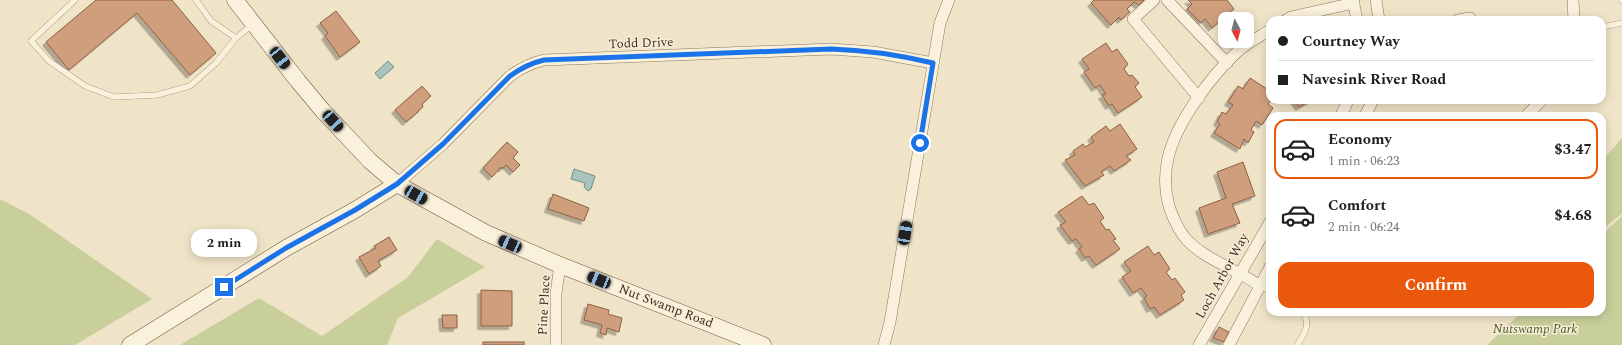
<!DOCTYPE html>
<meta charset="utf-8">
<style>
body{margin:0;font-family:Spectral,serif;background:#f6f6f6;color:#202124;height:100vh;display:flex;flex-direction:column;font-size:15px;white-space:nowrap}
*{box-sizing:border-box;margin:0}
p{font-size:13px;color:#757577}
.icon{flex:none;width:22px;height:22px;fill:none;stroke:currentColor;stroke-width:2;stroke-linecap:round;stroke-linejoin:round}
.map{position:relative;flex:1;overflow:hidden}
.side{position:absolute;left:1266px;top:112px;width:340px;height:204px;display:flex;flex-direction:column;background:#fff;border-radius:12px;box-shadow:0 2px 10px #0003}
.side>*{flex:none}
.guide{position:absolute;left:1266px;top:16px;width:340px;height:88px;border-radius:12px;box-shadow:0 2px 10px #0003;display:grid;align-content:center;height:88px;padding:0 12px;background:#fff}
.needle{width:26px;rotate:173deg}
.tools{position:absolute;left:1218px;top:12px;display:grid;gap:8px}
.tools a{display:grid;place-items:center;width:36px;height:36px;border-radius:8px;background:#fff;box-shadow:0 2px 10px #0003;font-size:20px}
.end{position:absolute;width:18px;height:18px;margin:-9px;border:5px solid #1a73e8;background:#fff;box-shadow:0 0 0 2px #fff}
.from{border-radius:50%}
.bubble{position:absolute;height:28px;border-radius:12px;background:#fff;box-shadow:0 2px 10px #0003;font-size:13px;font-weight:700;line-height:28px;text-align:center}
.car{position:absolute;width:12px;height:24px;margin:-12px -6px;border-radius:5px;box-shadow:0 0 3px 1px #0007;background:linear-gradient(#222 24%,#8ab4d8 0 40%,#222 0 76%,#8ab4d8 0 86%,#222 0)}
.guide b{display:flex;align-items:center;gap:14px;height:38px;font-size:15px}
.guide b+b{border-top:1px solid #e0e0e0}
.guide i{width:10px;height:10px;background:#202124}
ul{padding:7px 0 0;list-style:none}
li{display:flex;align-items:center;gap:12px;height:60px;margin:0 8px 6px;padding:0 4px;border:2px solid transparent;border-radius:12px}
li div{flex:1}
li b{display:block;font-size:15px}
li em{font-style:normal;font-weight:700}
li.active{border-color:#ea580c}
li>.icon{width:36px;height:36px;stroke-width:1.5}
.button{display:flex;gap:8px;margin-top:auto;padding:8px 12px}
.button a{flex:1;height:46px;border-radius:12px;background:#ea580c;color:#fff;font-size:16px;font-weight:700;line-height:46px;text-align:center}
.map>svg:first-child{display:block}
.green{fill:#c9cf9b}
.water{fill:#a9c4bc;stroke:#6f938a}
.building{fill:#cf9f7d;stroke:#8d5f41;filter:url(#shadow)}
.lines{fill:none;stroke-linecap:round;stroke-linejoin:round}
.service-casing{stroke:#8d765c;stroke-width:6}
.minor-casing{stroke:#8d765c;stroke-width:12}
.secondary-casing{stroke:#6f573f;stroke-width:17}
.service{stroke:#faf1dc;stroke-width:5.5}
.minor{stroke:#faf1dc;stroke-width:11}
.secondary{stroke:#faf1dc;stroke-width:16}
.route{stroke:#1a73e8;stroke-width:5}
.labels{text-anchor:middle;dominant-baseline:central;stroke-width:3;stroke-linejoin:round;paint-order:stroke}
.street-label{font-size:13px;fill:#3d2e20;stroke:#f7eed8}
.park-label{font-size:13px;font-style:italic;fill:#4d5a26;stroke:#f7eed8}
</style>
<div class="map">
<svg width="1622" height="345" viewBox="0 0 1622 345">
<defs>
<filter id="shadow"><feDropShadow dx="-3.5" dy="3.5" stdDeviation="0" flood-color="#0004"/></filter>
</defs>
<rect width="100%" height="100%" fill="#f0e4c8"/>
<g class="green">
<path d="M1622 138V214L1602 229V161Z"/>
<path d="M0 199 29 214 152 299 75 345H0Z"/>
<path d="M1622 216V345H1487L1522 312H1602V235Z"/>
<path d="M437 239 485 267 398 318 387 345H180L259 298 322 336 408 277Z"/>
</g>
<g class="water">
<path d="M388 61 394 67 380 79 375 73Z"/>
<path d="M574 169 595 176 591 189 588 191 584 187 585 183 571 179Z"/>
</g>
<g class="building">
<path d="M96 0H172L216 53 190 75 137 13 69 70 46 42Z"/>
<path d="M1094 0H1144L1139 5 1134 2 1127 9 1130 12 1121 20 1119 17 1111 25 1091 3Z"/>
<path d="M1188 0H1227L1234 9 1212 28 1205 19 1201 23 1187 9 1192 4Z"/>
<path d="M336 11 360 42 340 57 325 36 328 33 320 23Z"/>
<path d="M1106 43 1112 52 1117 49 1128 64 1124 69 1129 76 1132 75 1139 83 1135 87 1142 97 1118 113 1112 104 1109 106 1102 95 1106 94 1100 85 1095 88 1084 72 1089 69 1082 59Z"/>
<path d="M1250 78 1270 91 1271 100 1268 104 1273 108 1262 125 1256 121 1251 130 1254 132 1248 143 1244 139 1240 149 1214 133 1220 124 1217 122 1222 112 1226 114 1233 105 1228 102 1238 86 1243 89Z"/>
<path d="M422 86 431 96 422 104 423 107 418 111V112L406 122 395 110Z"/>
<path d="M1294 100H1312L1299 107Z"/>
<path d="M1120 124 1137 149 1126 156 1131 160 1114 171 1110 166 1101 172 1104 175 1085 186 1065 160 1075 155 1073 151 1083 144 1085 147 1094 142 1091 137 1106 126 1110 131Z"/>
<path d="M507 142 518 152 513 158 520 165 513 172 506 165 502 169 501 167 492 177 483 168Z"/>
<path d="M1243 162 1255 196 1232 204 1240 223 1208 234 1199 208 1226 198 1217 172Z"/>
<path d="M553 194 589 208 584 221 548 209Z"/>
<path d="M1082 196 1089 205 1094 203 1104 218 1100 221 1106 230 1109 229 1116 239 1113 240 1120 249 1096 265 1089 256 1085 258 1079 249 1082 247 1076 239 1072 241 1060 225 1066 222 1058 212Z"/>
<path d="M389 237 397 250 378 261 381 266 369 274 359 257 376 248 374 246Z"/>
<path d="M1148 246 1154 255 1159 252 1170 269 1166 272 1172 280 1175 278 1185 292 1181 295 1184 300 1160 315 1154 307 1150 309 1144 298 1147 296 1141 288 1133 293 1122 277 1131 271 1124 262Z"/>
<path d="M481 290 512 291V326H481Z"/>
<path d="M588 304 609 310 608 314 622 318 619 332 607 328 606 335 600 333 602 325 584 320Z"/>
<path d="M442 315H457V328H443Z"/>
<path d="M1219 327 1229 332 1224 342 1213 338Z"/>
<rect x="483" y="342" width="41" height="3"/>
</g>
<g class="lines">
<g class="service-casing">
<g id="service">
<path d="M75 0 31 41 49 61 85 86 114 97 157 95 190 86 216 63 236 38"/>
<path d="M196 0 211 21 236 38 253 24"/>
<path d="M1622 0V1"/>
<path d="M1602 27 1622 23"/>
<path d="M1260 286 1270 291"/>
<path d="M1297 345C1304 335 1312 323 1302 312"/>
</g>
</g>
<g class="minor-casing">
<g id="minor">
<path d="M1154 0 1133 19 1199 98"/>
<path d="M1167 0 1227 63"/>
<path d="M1353 0 1357 20"/>
<path d="M1376 0 1379 20"/>
<path d="M1573 0 1574 20"/>
<path d="M1286 20 1291 17 1354 3"/>
<path d="M1458 20 1470 18"/>
<path d="M1341 116 1348 100"/>
<path d="M1365 116 1373 100"/>
<path d="M1526 116 1542 100"/>
<path d="M397 184 443 144 510 76C521 68 531 63 544 60L831 49 873 52 933 63"/>
<path d="M1260 286C1237 269 1205 260 1186 239 1179 231 1175 222 1171 212 1165 195 1164 176 1168 158 1176 123 1211 76 1237 52 1247 43 1259 37 1270 30"/>
<path d="M556 345V293L560 265"/>
<path d="M884 345 890 322 940 23 949 0"/>
<path d="M1199 345 1270 222"/>
<path d="M1229 345 1270 267"/>
</g>
</g>
<g class="secondary-casing">
<g id="secondary">
<path d="M235 0 298 81 323 111 370 161 397 184 486 233 560 265 763 345"/>
<path d="M130 345 286 248 355 210 397 184"/>
</g>
</g>
<use href="#service" class="service"/>
<use href="#minor" class="minor"/>
<use href="#secondary" class="secondary"/>
</g>
<g class="lines">
<path class="route" d="M224 287 286 248 355 210 397 184 443 144 510 76C521 68 531 63 544 60L831 49C866 50 899 55 933 63L920 143"/>
</g>
<g class="labels">
<g class="street-label">
<text transform="translate(641 43) rotate(-2)">Todd Drive</text>
<text transform="translate(1222 276) rotate(-61)">Loch Arbor Way</text>
<text transform="translate(544 305) rotate(-87)">Pine Place</text>
<text transform="translate(666 306) rotate(21)">Nut Swamp Road</text>
</g>
<g class="park-label">
<text x="1535" y="329">Nutswamp Park</text>
</g>
</g>
</svg>
<div class="tools">
<a><svg class="needle" viewBox="-14 -14 28 28"><path d="M0-13l5 13h-10z" fill="#e53935"/><path d="M0 13l5-13h-10z" fill="#757577"/></svg></a>
</div>
<i class="end from" style="left:920px;top:143px"></i>
<i class="end" style="left:224px;top:287px"></i>
<div class="bubble" style="left:191px;top:229px;width:66px">2 min</div>
<i class="car" style="left:280px;top:58px;rotate:142deg"></i>
<i class="car" style="left:333px;top:121px;rotate:138deg"></i>
<i class="car" style="left:416px;top:195px;rotate:120deg"></i>
<i class="car" style="left:905px;top:233px;rotate:9deg"></i>
<i class="car" style="left:510px;top:244px;rotate:294deg"></i>
<i class="car" style="left:599px;top:280px;rotate:292deg"></i>
<div class="guide">
<b><i class="from"></i>Courtney Way</b>
<b><i></i>Navesink River Road</b>
</div>
<section class="side">
<ul>
<li class="active"><svg class="icon" aria-label="car" viewBox="0 0 24 24"><path d="M5 17H2v-5l4-1 3-4h7l3 4 3 1v5h-3M9 17h6M6 11h13"/><circle cx="7" cy="17" r="2"/><circle cx="17" cy="17" r="2"/></svg><div><b>Economy</b><p>1 min · 06:23</p></div><em>$3.47</em></li>
<li><svg class="icon" aria-label="car" viewBox="0 0 24 24"><path d="M5 17H2v-5l4-1 3-4h7l3 4 3 1v5h-3M9 17h6M6 11h13"/><circle cx="7" cy="17" r="2"/><circle cx="17" cy="17" r="2"/></svg><div><b>Comfort</b><p>2 min · 06:24</p></div><em>$4.68</em></li>
</ul>
<div class="button"><a>Confirm</a></div>
</section>
</div>
